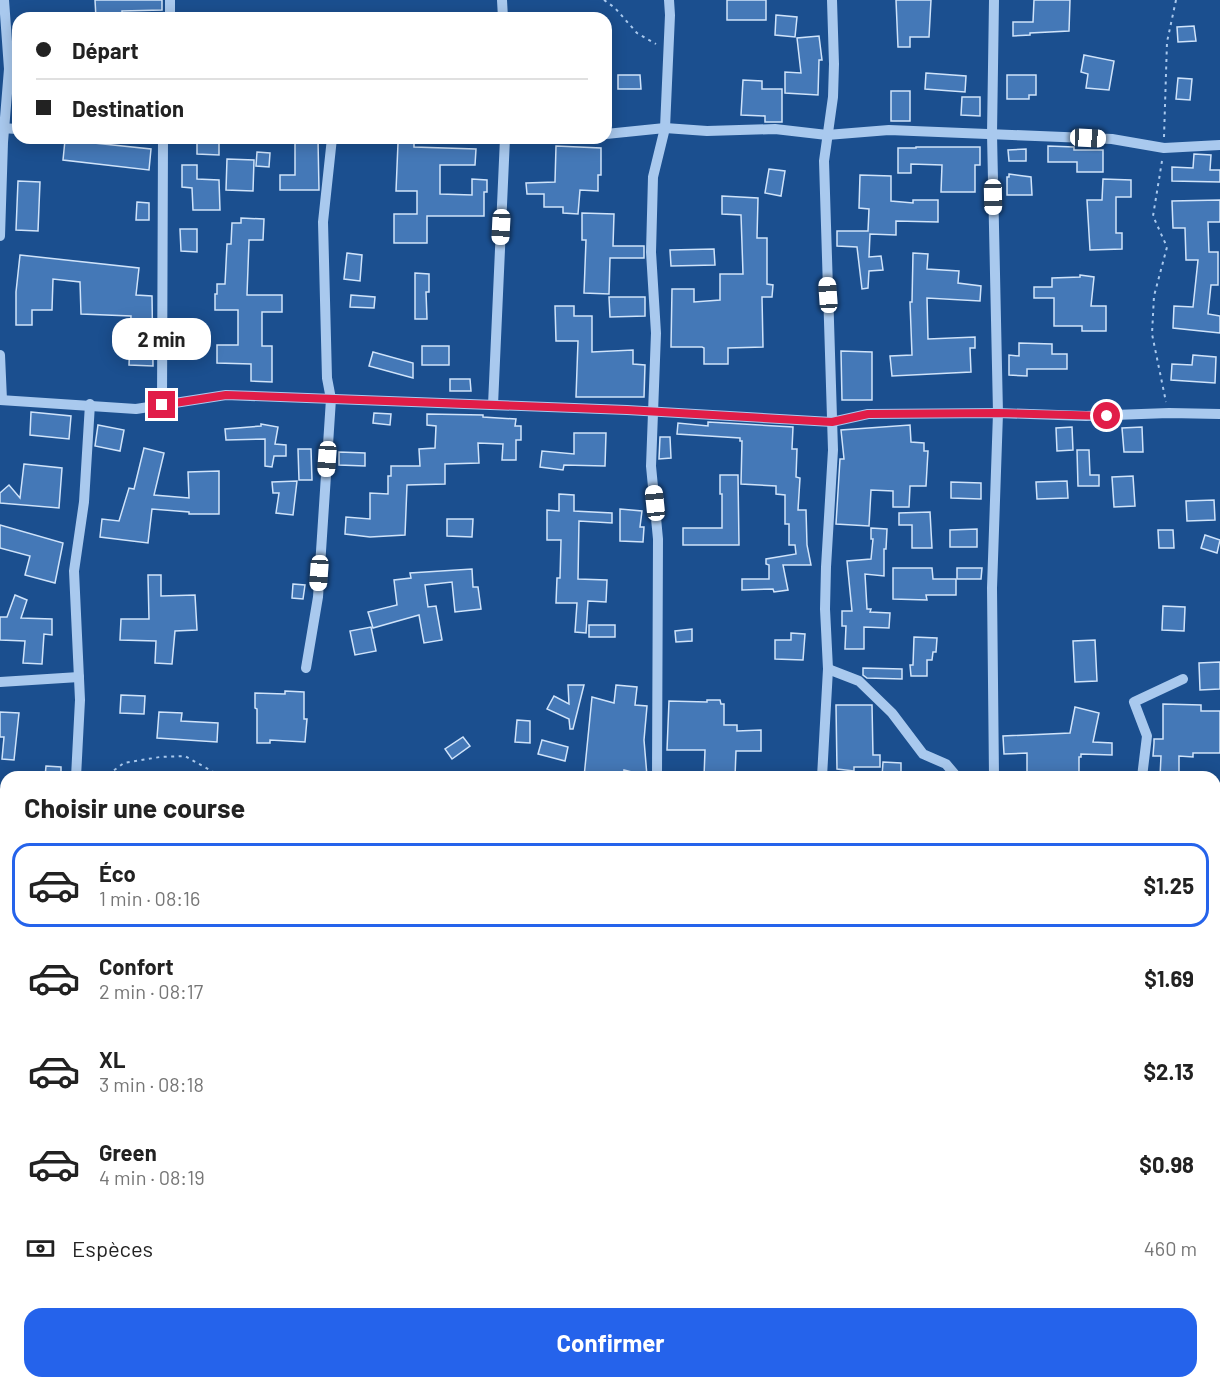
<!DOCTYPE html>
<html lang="fr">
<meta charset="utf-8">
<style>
body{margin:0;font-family:Barlow,sans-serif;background:#f2f2f2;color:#222;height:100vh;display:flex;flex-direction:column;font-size:22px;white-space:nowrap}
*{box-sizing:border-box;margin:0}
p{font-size:20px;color:#767676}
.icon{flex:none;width:33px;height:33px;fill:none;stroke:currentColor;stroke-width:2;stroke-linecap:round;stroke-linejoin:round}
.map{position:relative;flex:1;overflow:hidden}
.panel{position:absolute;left:0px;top:771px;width:1221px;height:618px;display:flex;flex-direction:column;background:#fff;border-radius:18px 18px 0 0;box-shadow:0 3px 15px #0003}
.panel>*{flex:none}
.guide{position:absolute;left:12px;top:12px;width:600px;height:132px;border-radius:18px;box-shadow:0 3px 15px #0003;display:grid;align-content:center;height:132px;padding:0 24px;background:#fff}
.end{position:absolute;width:27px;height:27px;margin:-14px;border:8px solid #e11d48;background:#fff;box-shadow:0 0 0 3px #fff}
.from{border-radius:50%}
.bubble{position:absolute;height:42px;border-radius:18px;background:#fff;box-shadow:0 3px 15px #0003;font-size:20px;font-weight:700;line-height:42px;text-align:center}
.car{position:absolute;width:18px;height:36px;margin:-18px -9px;border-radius:8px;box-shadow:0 0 4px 2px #0007;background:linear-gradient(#fff 24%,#345 0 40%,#fff 0 76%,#345 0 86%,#fff 0)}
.guide b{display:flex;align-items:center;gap:21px;height:57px;font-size:22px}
.guide b+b{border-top:2px solid #e0e0e0}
.guide i{width:15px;height:15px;background:#222}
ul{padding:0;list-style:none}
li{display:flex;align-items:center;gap:18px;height:84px;margin:0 12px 9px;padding:0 12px;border:3px solid transparent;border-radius:18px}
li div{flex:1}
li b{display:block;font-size:22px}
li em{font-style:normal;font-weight:700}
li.active{border-color:#2563eb}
li>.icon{width:54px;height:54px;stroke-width:1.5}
h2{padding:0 24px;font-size:27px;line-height:72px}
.pay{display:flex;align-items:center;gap:15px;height:66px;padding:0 24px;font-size:22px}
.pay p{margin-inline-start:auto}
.action{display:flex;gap:12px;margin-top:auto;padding:12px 24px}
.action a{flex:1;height:69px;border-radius:18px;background:#2563eb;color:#fff;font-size:24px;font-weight:700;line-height:69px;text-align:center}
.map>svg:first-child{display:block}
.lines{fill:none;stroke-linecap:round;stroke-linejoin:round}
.stream{stroke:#9cc4f0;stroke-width:4.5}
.building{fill:#4478b7;stroke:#cfe3fa;stroke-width:1.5}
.path{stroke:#a9c9ee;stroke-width:2;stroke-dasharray:3 4.5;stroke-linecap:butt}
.minor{stroke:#a9c9ee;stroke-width:10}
.route{stroke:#e11d48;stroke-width:8}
</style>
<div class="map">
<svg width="1220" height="1389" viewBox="0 0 1220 1389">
<rect width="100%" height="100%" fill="#1b4f8f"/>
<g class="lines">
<g class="stream">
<path d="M0 1039H6"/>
<path d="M0 1173 6 1190"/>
<path d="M428 1383 437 1389"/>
</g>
</g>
<g class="building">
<path d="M95 0H162V10L122 11V18H96Z"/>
<rect x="727" y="0" width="39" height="20"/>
<path d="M896 0H931L929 37H910V47H898Z"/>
<path d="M1034 0H1070L1069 31 1030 33V35L1013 36V22H1033Z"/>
<path d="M776 15 797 17 795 37 775 35Z"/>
<path d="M1194 26 1196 41 1178 42 1177 27Z"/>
<path d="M819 36 822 60H819L818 95 785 93V72L801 73 797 38Z"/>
<path d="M1084 55 1114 61 1109 90 1086 88 1088 74 1081 72Z"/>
<path d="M926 73 966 76 965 92 925 89Z"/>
<path d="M618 75H640L641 89H618Z"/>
<path d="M1007 75H1036V95H1029V99H1007Z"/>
<path d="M1178 78 1192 79 1190 100 1176 99Z"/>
<path d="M743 80 762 81V89H782V122H765V116L741 115Z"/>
<rect x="891" y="91" width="19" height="30"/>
<path d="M962 97H980V116L961 115Z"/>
<path d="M65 140 151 149 149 170 63 160Z"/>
<path d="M295 140H318L319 190H280V175H295Z"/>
<path d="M197 141H219V155L197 154Z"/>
<path d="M398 143H414V147L476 149 475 165H440V194L472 195V179L487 180V192H484V216H427V243H394V214H417V191H396Z"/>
<path d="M556 146 601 148V175H598V191L580 190 578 214 563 213V207H544V194H527L526 183 555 182Z"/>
<path d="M1048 146 1074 147V150H1103V172H1077V162H1048Z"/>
<path d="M916 147H980V165H975V192H941L942 165 911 164V173H898V148H916Z"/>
<path d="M1026 149V161H1009L1008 150Z"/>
<path d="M257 152 270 153 269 167 256 166Z"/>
<path d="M1194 154 1211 155 1210 170H1220V182L1172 181V167L1193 168Z"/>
<path d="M227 159 254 160 253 191 226 190Z"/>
<path d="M182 165H197V179L219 180 220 210H193L192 188 182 187Z"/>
<path d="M769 169 785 171 781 196 765 193Z"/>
<path d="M1009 174 1031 177 1032 195H1007V177H1009Z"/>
<path d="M860 175 891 176V201L913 203V200H938V222L896 221V235L870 234 869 257 881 256 883 270 869 271 868 288 862 289 857 247 837 246V231H868L869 209 859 208Z"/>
<path d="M1103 179 1131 180V197H1116V233H1122V249L1090 250 1087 200H1102Z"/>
<path d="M18 181 40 182 38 231 16 230Z"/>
<path d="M722 196 758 198 757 238H767V284L773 285 772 297H762L763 347 728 348V364H704V348L702 347H671L672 289H694V302L720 300V274H743L741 215 722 214Z"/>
<path d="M1220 200V222H1208L1209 252H1218V285H1211L1208 314 1220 316V333L1173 328 1174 306 1193 307 1198 260H1186L1185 228H1173L1172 201Z"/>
<path d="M137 202 149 203V220H136Z"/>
<path d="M582 213 614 214 613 246H644V258H610L609 294 584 293 586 240H582Z"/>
<path d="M241 218 264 219 263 240H249V241L247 295H282V312H262V346H272V382L251 381V364L217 363V345H238V310H215V294H217V284H225L227 244H231L232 223H241Z"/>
<path d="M180 229H197V252L181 251Z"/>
<path d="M714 249 715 265 671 266 670 250Z"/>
<path d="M347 253 362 255 360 281 344 279Z"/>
<path d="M913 253 928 254 927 269 959 271 958 283 981 286 980 301 927 298 928 339 975 337V348H970L971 372 892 376 890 356 912 355 910 302H912Z"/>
<path d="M20 255 139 268 136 295 152 296 153 366 129 365 131 316 81 314 80 282 53 279 52 310H32V325H16V292Z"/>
<path d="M415 273 429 274V292H426L427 319H415Z"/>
<path d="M1080 275 1094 277 1091 306H1106V331H1082V326H1054V298H1034V287H1052V278L1080 277Z"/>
<path d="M351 295 375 297 374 308 350 307Z"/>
<path d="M609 297H645V316L610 317Z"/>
<path d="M555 306H574V316H592V352L633 350V364L645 365 644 397H576L578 341H556Z"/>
<path d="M1019 343 1052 344V354H1067V369H1027V376L1009 375V355L1019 356Z"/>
<rect x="422" y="346" width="27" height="19"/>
<path d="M841 351 872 352V400H842Z"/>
<path d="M373 352 413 363V378L369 366Z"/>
<path d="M1193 355 1216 357 1215 383 1171 380 1172 364 1192 365Z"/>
<path d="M450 379H470L471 391H450Z"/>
<path d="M31 412 71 416 69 439 30 435Z"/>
<path d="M374 413 391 414 390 425 373 423Z"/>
<path d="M427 414 483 415V417L516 419 515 426H521V440H516V460H502L503 444 478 443 479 463 445 464V484L407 485 405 535 370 537 345 534 346 517 370 519V493L388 494V476H391V466H420L419 449 435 448 436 426 427 425Z"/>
<path d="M708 422 793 427 792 449H797L796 477 800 478 798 510H806L807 545 811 565H783L788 590 774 592 773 589 742 590V579H769V565L766 564V559L796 554 795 545H789V524H785V495L776 494V486L741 484 742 441H740V438L677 434 678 423 708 426Z"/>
<path d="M261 424 278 427 275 444 286 445V456H274L272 467 265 466V439L226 440 225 429 261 426Z"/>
<path d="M98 425 124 430 120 451 95 446Z"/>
<path d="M910 425 911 442 924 443V451H928L926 486H910L909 507H893V491L871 490 869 526 836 524 840 459H844L841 430Z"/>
<path d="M1072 427 1073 450 1057 451 1056 428Z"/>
<path d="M1142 427 1143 452H1124L1122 428Z"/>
<path d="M574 433H606L605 466 564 465 563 470 540 467 542 451 574 454Z"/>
<path d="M660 437H670L671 458 659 459Z"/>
<path d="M144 448 164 453 154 495 189 498 188 472 219 471V514H189V512L152 509 148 543 100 537 102 519 119 521 129 488 134 489Z"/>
<path d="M298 449H311L312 480H299Z"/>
<path d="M1077 450H1089L1090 475H1099V486H1078Z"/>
<path d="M339 452 365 453V466L339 465Z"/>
<path d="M24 464 62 468 59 508 0 503V493L9 485 20 498Z"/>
<path d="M720 475H738L739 545H683V528H722V494H720Z"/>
<path d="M1133 476 1135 506 1114 507 1112 477Z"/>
<path d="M297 481 293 515 276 513 279 493H273L272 482Z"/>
<path d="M1067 481 1068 498 1037 499 1036 482Z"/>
<path d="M951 482 981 483V499L951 498Z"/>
<path d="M559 494 574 495V511L612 513V523L579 521 578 579 607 580 606 602 588 601 586 633 575 632 577 603H556L557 578H560L561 540H547V510L559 511Z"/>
<path d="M1214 500 1215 520 1187 521 1186 501Z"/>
<path d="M620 509 642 511 640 527H644L643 542 620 541Z"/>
<path d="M930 512 932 548H912V525H899V513Z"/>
<path d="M447 519H473L472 537 447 536Z"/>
<path d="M0 525 63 543 55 583 25 575 30 556 0 548Z"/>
<path d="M871 528 887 529 886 549H884V576L865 574 867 609H871L870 612 890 613 889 628 864 627V649H845L846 626H842V611H852L847 561 871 559 873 539H871Z"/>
<path d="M977 529V547H950V530Z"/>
<path d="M1158 530H1173L1174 548H1159Z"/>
<path d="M1205 535 1220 540 1217 553 1201 548Z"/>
<path d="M893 568H932L933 579H956V595H926L927 600 893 599Z"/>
<path d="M957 568H982L981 579H957Z"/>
<path d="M472 569 473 587H478L481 609 455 612 452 582 425 585 428 607 436 606 442 640 424 643 419 615 373 628 368 612 397 605 394 580 411 578 410 573Z"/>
<path d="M148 575H161V596L195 595 197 630 175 631 172 664 155 663 156 641 120 640 121 619H149Z"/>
<path d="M293 584 305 585 303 599 292 598Z"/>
<path d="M15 595 27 600 21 618 52 619V635L44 634 42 664 23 663 25 641 0 640V617H7Z"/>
<path d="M1163 606 1185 607 1184 631 1162 630Z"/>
<rect x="589" y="625" width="26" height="12"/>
<path d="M371 627 376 651 355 655 350 631Z"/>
<path d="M692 629V641L676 642 675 631Z"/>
<path d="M791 633 805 634 803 660 775 659V640H791Z"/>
<path d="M914 637 937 638 936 652H933L932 660H927V676H911L910 665H913Z"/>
<path d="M1095 640 1097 681 1075 682 1073 641Z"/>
<path d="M1220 662V689L1200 690 1199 663Z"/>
<path d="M863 668 902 669V679L867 678 863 675Z"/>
<path d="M568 685H584L573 729H570L569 719 547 709 554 696 569 704Z"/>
<path d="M616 685 637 687 635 705 647 706 644 740 647 776 624 770 623 777H584L592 697 614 703Z"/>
<path d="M285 691 304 692V719H307L305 742 270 740V743H257V709L255 708V693L285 694Z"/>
<path d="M121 695 145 696 144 714 120 713Z"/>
<path d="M707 700H720L721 704H724V725H737V731L761 730V751H736L735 777H704L705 750H667L669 701 707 702Z"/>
<path d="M1163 704 1201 705V711H1220V753H1193V757L1179 756V777H1160L1161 756H1153L1154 743V739H1163Z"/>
<path d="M836 705H872L873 755H880V767H854V771L837 769Z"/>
<path d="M1075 707 1099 713 1093 742 1112 743V755L1081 754V757H1079V777H1027V753L1004 754 1003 736 1070 733Z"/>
<path d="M0 712 19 713 14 760 2 759 4 737H0Z"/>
<path d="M159 712 182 713 181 721 218 723 217 742 157 738Z"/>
<path d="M517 720 530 721V743L515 742Z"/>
<path d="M463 737 470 746 452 759 445 749Z"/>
<path d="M542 740 568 747 565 761 538 754Z"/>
<path d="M883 762 901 763V777H882Z"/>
<path d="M46 766 61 767V777H45Z"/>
</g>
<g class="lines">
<g class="path">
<path d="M604 0 615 8 637 33 656 44"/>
<path d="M1164 137 1167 42 1176 0"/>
<path d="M1162 161 1153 216 1167 247 1154 296 1152 334 1166 402"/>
<path d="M101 777 106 776 124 763 160 757 185 756 222 777"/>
<path d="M0 1223 6 1224"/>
</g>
<g class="minor">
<path d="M502 0 503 18"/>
<path d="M170 18V0"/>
<path d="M0 128 18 129"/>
<path d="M606 134 665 128 707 131 775 129 827 135 889 130 1112 139 1164 148 1220 145"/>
<path d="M501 138H523"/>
<path d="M0 236 3 142 9 69 4 0"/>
<path d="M0 355 2 400"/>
<path d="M0 400 136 409 226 395 627 410 832 422 868 414 998 413 1086 416 1169 413 1220 414"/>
<path d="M162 405 163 138"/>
<path d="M493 405 505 138"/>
<path d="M306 668 318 597 331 399 327 378 323 222 332 138"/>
<path d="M828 669 859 681 892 713 923 754 946 764 957 777"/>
<path d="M0 682 79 677"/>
<path d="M76 777 80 700 74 571 84 502 90 404"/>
<path d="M657 777 658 539 651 466 656 333 651 252 653 177 665 128 670 15 669 0"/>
<path d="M822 777 828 669 825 609 826 567 833 450 824 161 833 97 834 64 832 0"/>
<path d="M994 777 992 588 998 413 992 134 994 0"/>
<path d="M1142 777 1147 736 1134 702 1183 679"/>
<path d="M0 977H6"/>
<path d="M1215 981H1220"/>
<path d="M1215 1328H1220"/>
<path d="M912 1383 915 1389"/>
<path d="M469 1389 473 1383"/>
<path d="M1132 1389V1383"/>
</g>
</g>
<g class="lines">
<path class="route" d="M162 405 226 395 627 410 832 422 868 414 998 413 1107 416"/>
</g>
</svg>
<i class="end from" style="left:1107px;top:416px"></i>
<i class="end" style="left:162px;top:405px"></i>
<div class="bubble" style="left:112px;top:318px;width:99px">2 min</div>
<i class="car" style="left:1088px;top:138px;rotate:93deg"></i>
<i class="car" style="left:993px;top:197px;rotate:179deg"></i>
<i class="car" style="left:501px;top:227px;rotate:183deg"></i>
<i class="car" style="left:828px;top:295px;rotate:356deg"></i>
<i class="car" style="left:327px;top:459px;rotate:184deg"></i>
<i class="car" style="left:655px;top:503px;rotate:354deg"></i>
<i class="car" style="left:319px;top:573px;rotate:184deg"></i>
<div class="guide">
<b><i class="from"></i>Départ</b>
<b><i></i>Destination</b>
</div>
<section class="panel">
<h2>Choisir une course</h2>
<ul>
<li class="active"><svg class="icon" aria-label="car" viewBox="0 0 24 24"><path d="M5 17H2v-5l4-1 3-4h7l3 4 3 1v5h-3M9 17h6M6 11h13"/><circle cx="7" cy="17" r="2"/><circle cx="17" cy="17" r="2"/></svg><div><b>Éco</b><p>1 min · 08:16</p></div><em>$1.25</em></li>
<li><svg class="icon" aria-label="car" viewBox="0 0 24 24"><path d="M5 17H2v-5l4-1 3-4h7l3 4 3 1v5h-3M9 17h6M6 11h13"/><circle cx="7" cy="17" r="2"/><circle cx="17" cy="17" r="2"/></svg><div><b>Confort</b><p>2 min · 08:17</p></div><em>$1.69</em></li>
<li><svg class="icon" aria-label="car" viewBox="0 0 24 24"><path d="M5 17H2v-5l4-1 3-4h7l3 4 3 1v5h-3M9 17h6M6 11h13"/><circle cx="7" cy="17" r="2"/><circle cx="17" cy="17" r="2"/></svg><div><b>XL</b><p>3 min · 08:18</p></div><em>$2.13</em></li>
<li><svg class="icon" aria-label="car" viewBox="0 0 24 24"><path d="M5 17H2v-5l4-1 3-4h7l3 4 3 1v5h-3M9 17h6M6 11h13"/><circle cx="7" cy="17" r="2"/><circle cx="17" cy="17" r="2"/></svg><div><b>Green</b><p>4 min · 08:19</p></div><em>$0.98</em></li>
</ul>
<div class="pay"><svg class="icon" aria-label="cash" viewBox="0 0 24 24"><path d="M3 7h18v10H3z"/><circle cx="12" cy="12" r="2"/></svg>Espèces<p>460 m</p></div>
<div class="action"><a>Confirmer</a></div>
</section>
</div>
